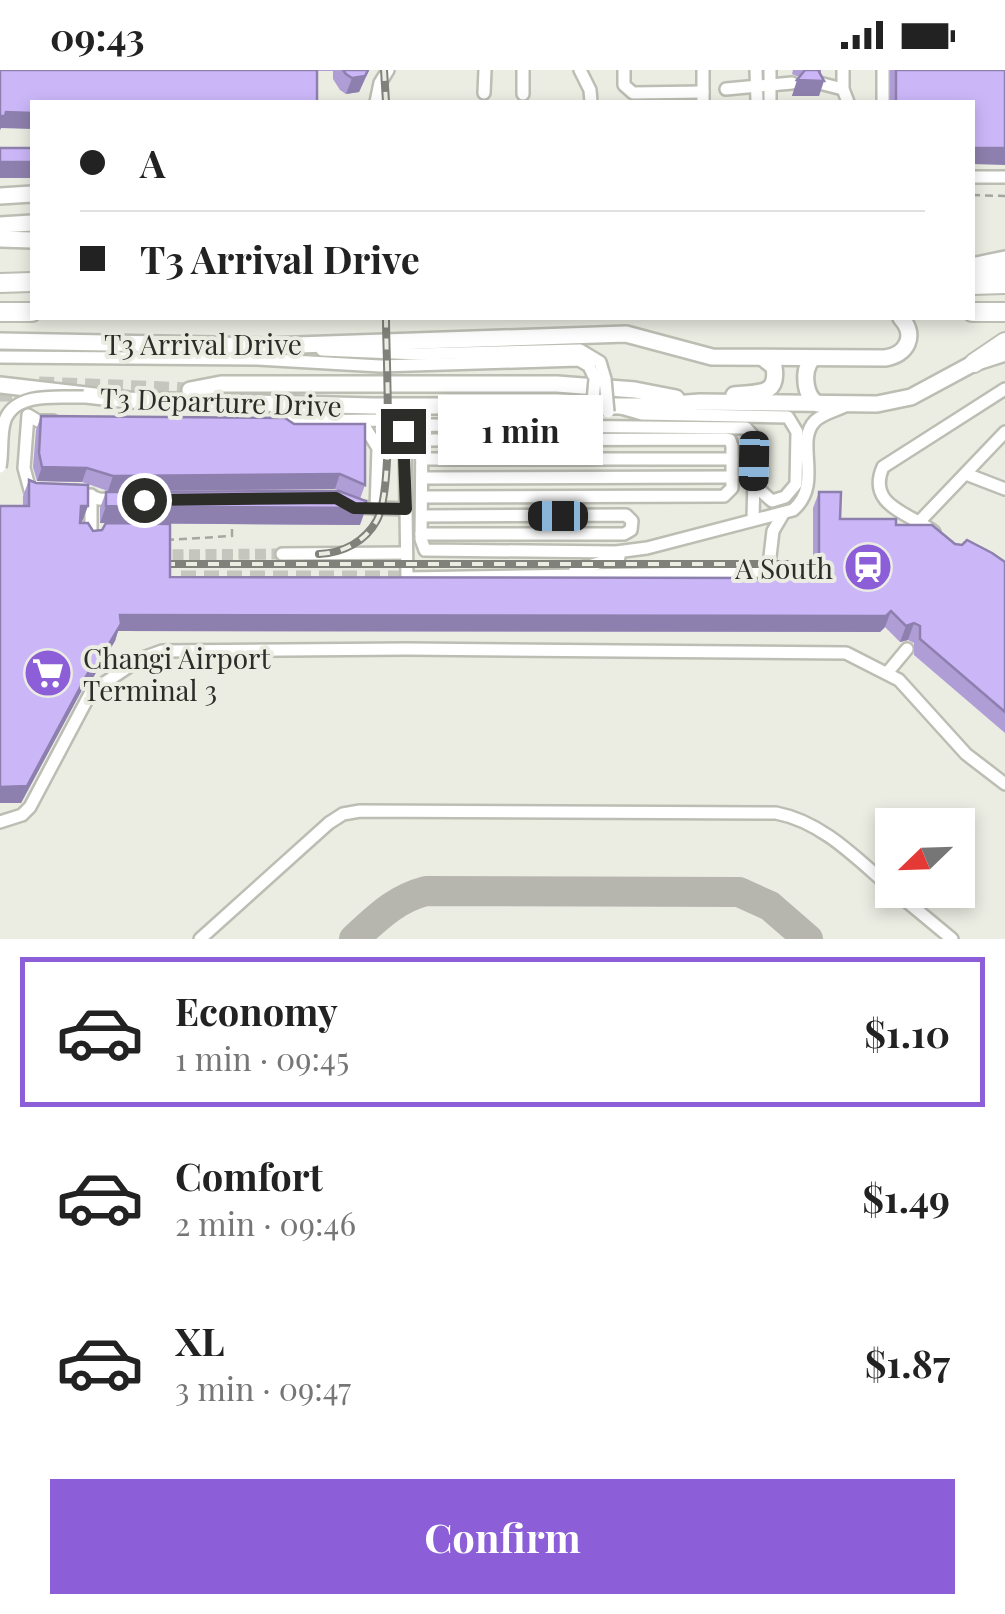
<!DOCTYPE html>
<meta charset="utf-8">
<style>
body{margin:0;font-family:"Playfair Display",serif;background:#f6f6f6;color:#222;height:100vh;display:flex;flex-direction:column;font-size:38px;white-space:nowrap}
*{box-sizing:border-box;margin:0}
p{font-size:32px;color:#767676}
.icon{flex:none;width:55px;height:55px;fill:none;stroke:currentColor;stroke-width:2;stroke-linecap:round;stroke-linejoin:round}
.map{position:relative;height:869px;overflow:hidden}
.drawer{display:flex;flex-direction:column;background:#fff;flex:1}
.drawer>*{flex:none}
.top-card{position:absolute;left:30px;top:30px;width:945px;height:220px;border-radius:0px;box-shadow:0 5px 15px #0003;display:grid;align-content:center;height:220px;padding:0 50px;background:#fff}
.needle{width:65px;rotate:247deg}
.fabs{position:absolute;left:875px;top:738px;display:grid;gap:20px}
.fabs a{display:grid;place-items:center;width:100px;height:100px;border-radius:0px;background:#fff;box-shadow:0 5px 15px #0003;font-size:50px}
.end{position:absolute;width:45px;height:45px;margin:-22px;border:12px solid #2c2c29;background:#fff;box-shadow:0 0 0 5px #fff}
.from{border-radius:50%}
.bubble{position:absolute;height:70px;border-radius:0px;background:#fff;box-shadow:0 5px 15px #0003;font-size:32px;font-weight:700;line-height:70px;text-align:center}
.car{position:absolute;width:30px;height:60px;margin:-30px -15px;border-radius:12px;box-shadow:0 0 8px 2px #0007;background:linear-gradient(#222 24%,#8ab4d8 0 40%,#222 0 76%,#8ab4d8 0 86%,#222 0)}
.top-card b{display:flex;align-items:center;gap:35px;height:95px;font-size:38px}
.top-card b+b{border-top:2px solid #e0e0e0}
.top-card i{width:25px;height:25px;background:#222}
ul{padding:18px 0 0;list-style:none}
li{display:flex;align-items:center;gap:30px;height:150px;margin:0 20px 15px;padding:0 30px;border:5px solid transparent;border-radius:0px}
li div{flex:1}
li b{display:block;font-size:38px}
li em{font-style:normal;font-weight:700}
li.selected{border-color:#8c5ed7}
li>.icon{width:90px;height:90px;stroke-width:1.5}
.button{display:flex;gap:20px;margin-top:auto;padding:20px 50px}
.button a{flex:1;height:115px;border-radius:0px;background:#8c5ed7;color:#fff;font-size:40px;font-weight:700;line-height:115px;text-align:center}
.status{display:flex;justify-content:space-between;align-items:center;height:70px;padding:0 50px;background:#fff;direction:ltr}
.status svg{height:28px;fill:currentColor}
.map>svg:first-child{display:block}
.lines{fill:none;stroke-linecap:round;stroke-linejoin:round}
.taxiway{stroke:#b6b6ae;stroke-width:30}
.minor-tunnel{stroke:#c5c6bd;stroke-width:11;stroke-dasharray:11 5.5;stroke-linecap:butt}
.major-tunnel{stroke:#c5c6bd;stroke-width:15;stroke-dasharray:15 8;stroke-linecap:butt}
.minor-casing{stroke:#bcbdb3;stroke-width:16}
.major-casing{stroke:#bcbdb3;stroke-width:20}
.highway-casing{stroke:#bcbdb3;stroke-width:22}
.path{stroke:#a6a79f;stroke-width:2.5;stroke-dasharray:8 5;stroke-linecap:butt}
.minor{stroke:#fff;stroke-width:11}
.major{stroke:#fff;stroke-width:15}
.highway{stroke:#fff;stroke-width:18}
.rail-casing{stroke:#81817b;stroke-width:8}
.rail{stroke:#ebece2;stroke-width:4;stroke-dasharray:11;stroke-linecap:butt}
.minor-bridge-casing{stroke:#bcbdb3;stroke-width:16;stroke-linecap:butt}
.minor-bridge{stroke:#fff;stroke-width:11}
.wall{fill:#af9dd5}
.shaded-wall{fill:#8e80ae}
.building{fill:#cbb7f8;stroke:#8e80ae;stroke-width:2.5}
.route{stroke:#2c2c29;stroke-width:12}
.labels{text-anchor:middle;dominant-baseline:central;stroke-width:8;stroke-linejoin:round;paint-order:stroke}
.street-label{font-size:28px;fill:#2c2c29;stroke:#ebece2}
.poi-label{font-size:28px;fill:#2c2c29;stroke:#ebece2;text-anchor:end}
</style>
<div class="status"><b>09:43</b><svg viewBox="0 0 49 12"><path d="M0 12V9h3v3zM5 12V6h3v6zM10 12V3h3v9zM15 12V0h3v12zM26 1h20v11H26zM47 4h2v5h-2z"/></svg></div>
<div class="map">
<svg width="1005" height="869" viewBox="0 0 1005 869">
<rect width="100%" height="100%" fill="#ebece2"/>
<g class="lines">
<path class="taxiway" d="M354 869C377 848 395 829 426 821L739 822 770 836 808 869"/>
<path class="minor-tunnel" d="M156 485 282 484"/>
<g class="major-tunnel">
<path d="M39 314 190 320"/>
<path d="M0 324H12"/>
<path d="M181 508H407"/>
</g>
<g class="minor-casing">
<g id="minor">
<path d="M580 0 590 20 591 32"/>
<path d="M624 0V15L633 23 703 22"/>
<path d="M703 0V32"/>
<path d="M756 0 757 32"/>
<path d="M843 0V19L848 32"/>
<path d="M883 0V32"/>
<path d="M819 13 843 19"/>
<path d="M726 19 792 13"/>
<path d="M484 23 485 0"/>
<path d="M523 24V0"/>
<path d="M376 32 380 13 388 0"/>
<path d="M770 32V0"/>
<path d="M972 107H1005"/>
<path d="M322 280 419 284 580 280 600 292 605 309"/>
<path d="M0 287 257 289 380 296 579 290 589 296 595 309"/>
<path d="M621 338 642 344 788 347 797 362 796 414 785 427 772 431 753 414"/>
<path d="M277 351 388 350 400 356 405 367 407 508 758 502 769 495 773 461 783 444"/>
<path d="M354 359H366L378 378 376 439"/>
<path d="M422 370 725 369 730 370 732 376V418L724 426 422 427"/>
<path d="M422 389H732"/>
<path d="M966 404 1005 419"/>
<path d="M422 408 732 407"/>
<path d="M76 421 99 429 116 430"/>
<path d="M38 422 30 420 24 398 28 345 38 351H53"/>
<path d="M352 437 406 439"/>
<path d="M753 449 755 368 746 358 431 355 422 360 421 469 425 480 616 482 647 478 793 440C824 414 794 372 815 351 822 344 834 341 843 337"/>
<path d="M920 451 1005 362"/>
<path d="M934 462C910 443 866 436 883 397L1005 319"/>
<path d="M421 464H624L631 460 632 451 626 445 422 446"/>
<path d="M91 469V425"/>
<path d="M282 484 406 483"/>
<path d="M575 500 619 487"/>
<path d="M887 603 907 579"/>
<path d="M0 752 22 745 30 737 91 622 140 589 162 581 407 579 846 583 899 610 966 684 1005 714"/>
<path d="M893 820 952 869"/>
<path d="M200 869 329 753 343 744 360 741 776 743C823 752 857 789 892 819"/>
</g>
</g>
<g class="major-casing">
<g id="major">
<path d="M0 126 32 124"/>
<path d="M0 155 32 153"/>
<path d="M0 169 32 170"/>
<path d="M976 195 1005 189"/>
<path d="M0 271 267 276 626 264 712 287 885 288C907 285 917 265 901 248"/>
<path d="M812 289C802 301 804 326 818 334"/>
<path d="M0 315 129 330 372 336H647L700 332 877 334 911 327 974 293 1005 283"/>
<path d="M190 320 221 314H557L635 320 676 328"/>
<path d="M734 325C756 322 779 327 774 297L763 288"/>
</g>
</g>
<g class="highway-casing">
<g id="highway">
<path d="M972 198 1005 200"/>
<path d="M0 213 32 212"/>
<path d="M972 215 1005 214"/>
<path d="M0 242H32"/>
<path d="M972 242H1005"/>
<path d="M974 293 1005 272"/>
</g>
</g>
<g class="path">
<path d="M972 125 1005 126"/>
<path d="M166 470 232 466V455"/>
</g>
<use href="#minor" class="minor"/>
<use href="#major" class="major"/>
<use href="#highway" class="highway"/>
<g class="rail-casing">
<g id="rail">
<path d="M384 0 386 32"/>
<path d="M319 484C343 483 365 472 377 450 394 418 386 291 386 248"/>
<path d="M164 494H813"/>
</g>
</g>
<use href="#rail" class="rail"/>
<g class="minor-bridge-casing">
<g id="minor-bridge">
<path d="M605 309 608 342"/>
<path d="M592 342 595 309"/>
<path d="M0 397C3 382 0 364 5 350 16 321 60 328 84 327"/>
</g>
</g>
<use href="#minor-bridge" class="minor-bridge"/>
</g>
<g class="wall">
<path d="M0 0H369L359 22 346 24 340 20 333 9V1H317L1 58 0 60Z"/>
<path d="M793 0H821L819 26H792L799 7 792 4Z"/>
<path d="M890 0H1005L972 32H890Z"/>
<path d="M41 346 285 348 365 415 360 429 335 419 108 421 82 412 37 411 33 397 36 360Z"/>
<path d="M29 410 88 436 80 452 170 507 813 508V438L819 422 840 449 896 455 1005 492V663L914 585V573L908 570 900 572 885 557 880 562 118 561 115 571 91 611 83 618 21 733 23 426Z"/>
<path d="M106 422 360 455 100 453V438Z"/>
</g>
<g class="shaded-wall">
<path d="M369 0 359 22 346 24 352 8Z"/>
<path d="M814 0H821L819 4 824 11 819 26H792L797 10Z"/>
<path d="M6 42 32 43V59L1 58 0 60V46Z"/>
<path d="M972 78H1005V95L972 94Z"/>
<rect x="0" y="92" width="32" height="16"/>
<path d="M42 397 87 398 82 412 37 411Z"/>
<path d="M340 404 335 419 108 421 113 406Z"/>
<path d="M81 436H88L82 452H75Z"/>
<path d="M106 436 366 438 360 455 100 453Z"/>
<path d="M891 541 885 557 880 562 118 561 115 571 91 611 83 618 21 733H0V717L120 545Z"/>
<path d="M914 553 908 570 900 572 906 556Z"/>
</g>
<g class="building">
<path d="M0 0H317V32H32V43L6 42 5 46H0Z"/>
<path d="M343 0H368L365 6 352 8 346 4Z"/>
<path d="M805 0H818L824 11 797 10Z"/>
<path d="M896 0H1005V78H972V32H896Z"/>
<rect x="0" y="78" width="32" height="14"/>
<path d="M41 346 285 348 294 354H365V415L340 404 113 406 87 398 42 397 39 383Z"/>
<path d="M29 410 36 413 88 415V436H81L80 453H88L93 461 102 460 106 453 170 454V507L819 508V422H841L840 449H896V455H932L955 474 962 475 967 470 992 483 1005 492V642L920 569V556L914 553 906 556 891 541 886 546 120 545 121 554 97 594 89 601 27 716 0 717V436H29Z"/>
<path d="M339 421 366 431V438L106 436V422Z"/>
</g>
<g class="lines">
<path class="route" d="M144 430 336 428 354 438 406 439 403 361"/>
</g>
<defs>
<g id="station-disc" transform="scale(2.5)"><circle r="9.5" fill="#8c5ed7" stroke="#ebece2"/><path d="M-3-6H3Q5-6 5-4V2Q5 4 3 4L4.5 6H3L1.5 4h-3L-3 6H-4.5L-3 4Q-5 4-5 2V-4Q-5-6-3-6ZM-3.5-4v3h7v-3ZM-3.5 1v1.5H-2V1ZM2 1v1.5H3.5V1Z" fill="#fff"/></g>
<g id="supermarket-disc" transform="scale(2.5)"><circle r="9.5" fill="#8c5ed7" stroke="#ebece2"/><path d="M-6-5.5h2.5l.6 2H6L4.5 2H-2.5L-4.4-4H-6ZM-1.5 3.2a1.3 1.3 0 1 0 .1 0ZM3 3.2a1.3 1.3 0 1 0 .1 0Z" fill="#fff"/></g>
</defs>
<g fill-rule="evenodd">
<use href="#station-disc" x="868" y="497"/>
<use href="#supermarket-disc" x="48" y="603"/>
</g>
<g class="labels">
<g class="street-label">
<text x="203" y="273">T3 Arrival Drive</text>
<text transform="translate(221 331) rotate(2)">T3 Departure Drive</text>
</g>
<g class="poi-label">
<text x="833" y="497">A South</text>
<text x="83" y="587" text-anchor="start">Changi Airport<tspan x="83" dy="32">Terminal 3</tspan></text>
</g>
</g>
</svg>
<div class="fabs">
<a><svg class="needle" viewBox="-14 -14 28 28"><path d="M0-13l5 13h-10z" fill="#e53935"/><path d="M0 13l5-13h-10z" fill="#767676"/></svg></a>
</div>
<i class="end from" style="left:144px;top:430px"></i>
<i class="end" style="left:403px;top:361px"></i>
<div class="bubble" style="left:438px;top:325px;width:165px">1 min</div>
<i class="car" style="left:754px;top:391px;rotate:181deg"></i>
<i class="car" style="left:558px;top:446px;rotate:270deg"></i>
<div class="top-card">
<b><i class="from"></i>A</b>
<b><i></i>T3 Arrival Drive</b>
</div>
</div>
<section class="drawer">
<ul>
<li class="selected"><svg class="icon" aria-label="car" viewBox="0 0 24 24"><path d="M5 17H2v-5l4-1 3-4h7l3 4 3 1v5h-3M9 17h6M6 11h13"/><circle cx="7" cy="17" r="2"/><circle cx="17" cy="17" r="2"/></svg><div><b>Economy</b><p>1 min · 09:45</p></div><em>$1.10</em></li>
<li><svg class="icon" aria-label="car" viewBox="0 0 24 24"><path d="M5 17H2v-5l4-1 3-4h7l3 4 3 1v5h-3M9 17h6M6 11h13"/><circle cx="7" cy="17" r="2"/><circle cx="17" cy="17" r="2"/></svg><div><b>Comfort</b><p>2 min · 09:46</p></div><em>$1.49</em></li>
<li><svg class="icon" aria-label="car" viewBox="0 0 24 24"><path d="M5 17H2v-5l4-1 3-4h7l3 4 3 1v5h-3M9 17h6M6 11h13"/><circle cx="7" cy="17" r="2"/><circle cx="17" cy="17" r="2"/></svg><div><b>XL</b><p>3 min · 09:47</p></div><em>$1.87</em></li>
</ul>
<div class="button"><a>Confirm</a></div>
</section>
